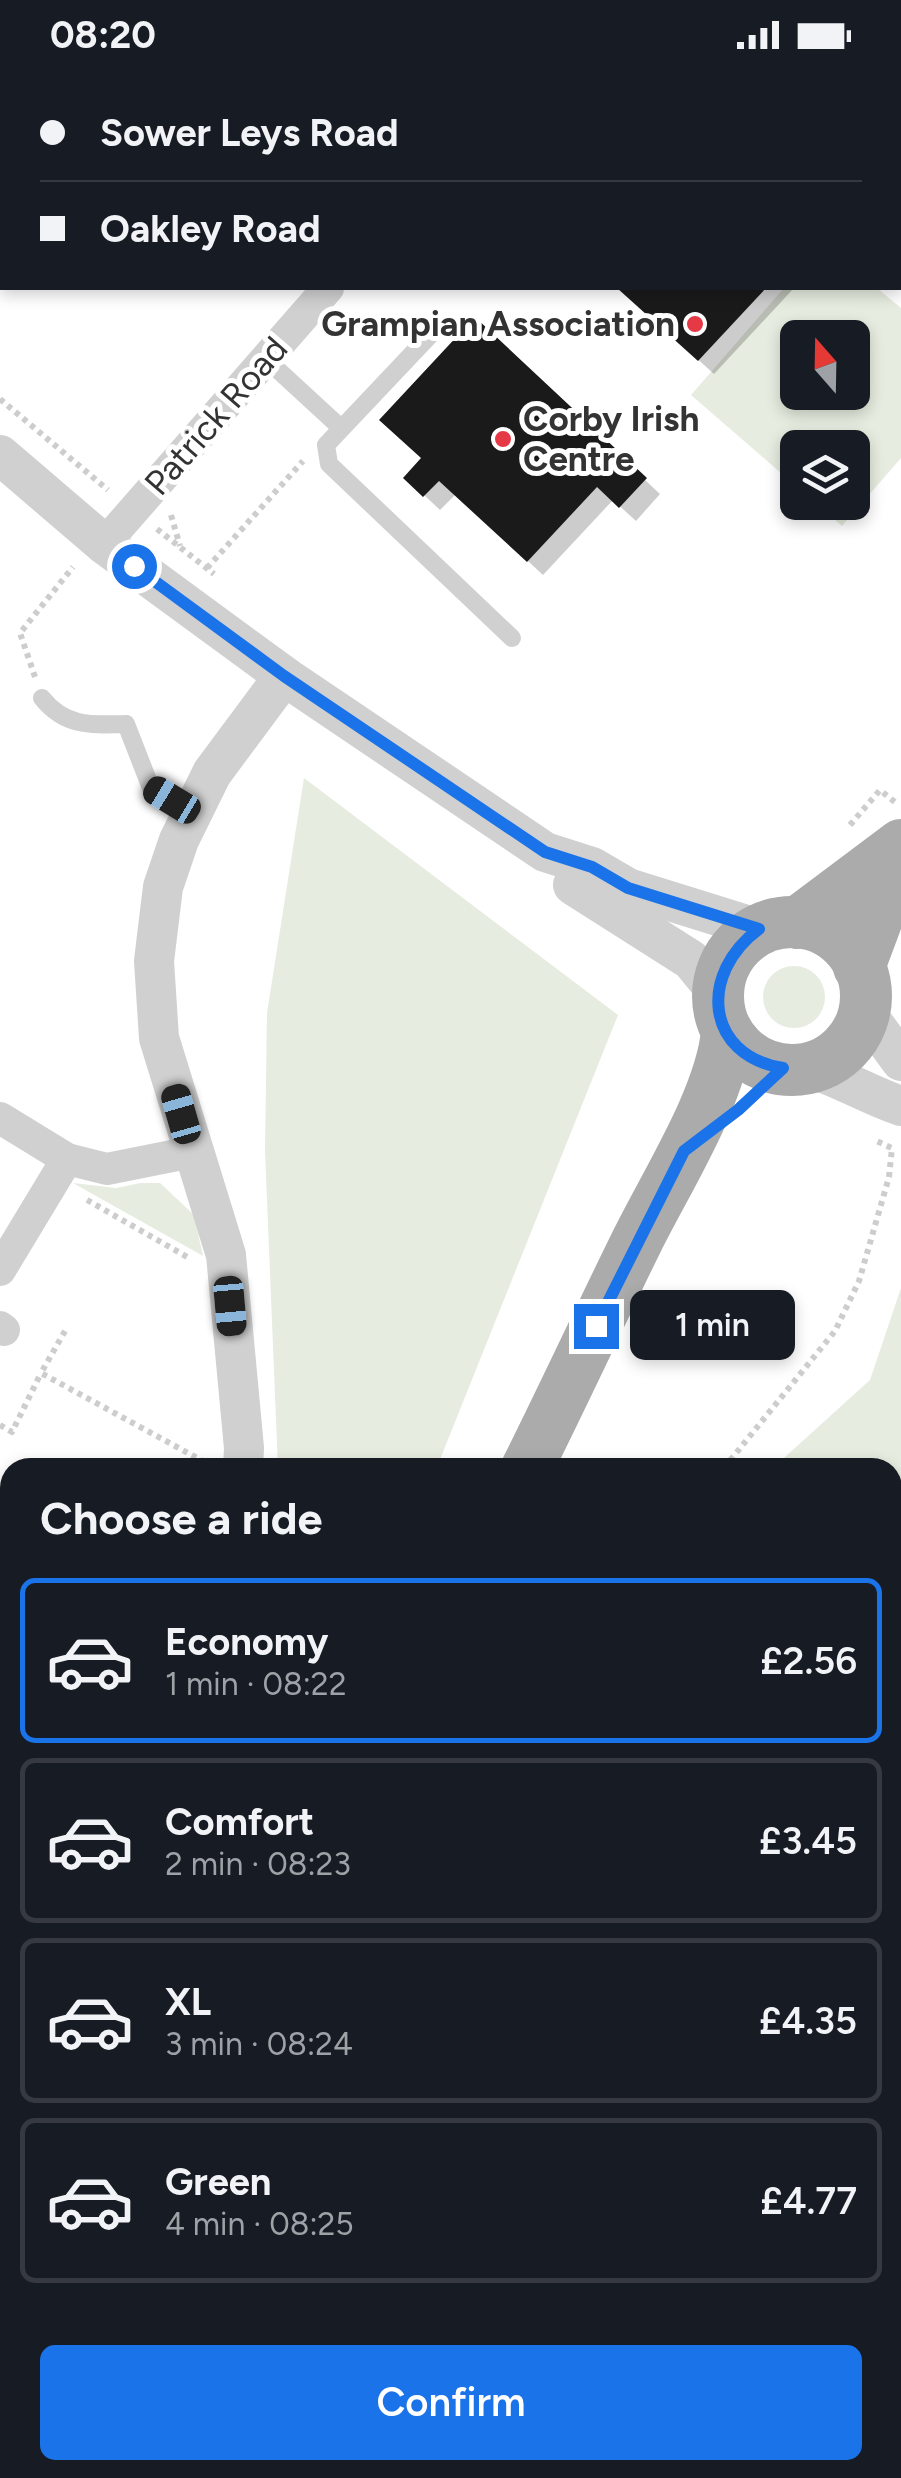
<!DOCTYPE html>
<meta charset="utf-8">
<style>
body{margin:0;font-family:Figtree,sans-serif;background:#242831;color:#f1f3f6;height:100vh;display:flex;flex-direction:column;font-size:38px;white-space:nowrap}
*{box-sizing:border-box;margin:0}
p{font-size:32px;color:#9ea1a6}
.icon{flex:none;width:55px;height:55px;fill:none;stroke:currentColor;stroke-width:2;stroke-linecap:round;stroke-linejoin:round}
.map{position:relative;flex:1;overflow:hidden}
.sheet{position:absolute;left:0px;top:1388px;width:902px;height:1022px;display:flex;flex-direction:column;background:#171b24;border-radius:30px 30px 0 0;box-shadow:0 5px 15px #0003}
.sheet>*{flex:none}
.hud{position:absolute;left:0px;top:0px;width:902px;height:220px;box-shadow:0 5px 15px #0003;display:grid;align-content:center;height:220px;padding:0 40px;background:#171b24}
.needle{width:65px;rotate:340deg}
.tools{position:absolute;left:780px;top:250px;display:grid;gap:20px}
.tools a{display:grid;place-items:center;width:90px;height:90px;border-radius:15px;background:#171b24;box-shadow:0 5px 15px #0003;font-size:50px}
.end{position:absolute;width:45px;height:45px;margin:-22px;border:12px solid #1a73e8;background:#fff;box-shadow:0 0 0 5px #fff}
.from{border-radius:50%}
.bubble{position:absolute;height:70px;border-radius:15px;background:#171b24;box-shadow:0 5px 15px #0003;font-size:32px;font-weight:600;line-height:70px;text-align:center}
.car{position:absolute;width:30px;height:60px;margin:-30px -15px;border-radius:12px;box-shadow:0 0 8px 2px #0007;background:linear-gradient(#222 24%,#8ab4d8 0 40%,#222 0 76%,#8ab4d8 0 86%,#222 0)}
.hud b{display:flex;align-items:center;gap:35px;height:95px;font-size:38px}
.hud b+b{border-top:2px solid #363941}
.hud i{width:25px;height:25px;background:#f1f3f6}
ul{padding:0;list-style:none}
li{display:flex;align-items:center;gap:30px;height:165px;margin:0 20px 15px;padding:0 20px;border:5px solid #363941;border-radius:15px}
li div{flex:1}
li b{display:block;font-size:38px}
li em{font-style:normal;font-weight:600}
li.active{border-color:#1a73e8}
li>.icon{width:90px;height:90px;stroke-width:1.5}
h2{padding:0 40px;font-size:45px;line-height:120px}
.button{display:flex;gap:20px;margin-top:auto;padding:20px 40px}
.button a{flex:1;height:115px;border-radius:15px;background:#1a73e8;color:#fff;font-size:40px;font-weight:600;line-height:115px;text-align:center}
.status{display:flex;justify-content:space-between;align-items:center;height:70px;padding:0 50px;background:#171b24;direction:ltr}
.status svg{height:28px;fill:currentColor}
.map>svg:first-child{display:block}
.green{fill:#e6ecdf;fill-rule:evenodd}
.shadow{fill:#0003}
.building{fill:#1a1a1a}
.lines{fill:none;stroke-linecap:round;stroke-linejoin:round}
.path{stroke:#cdcdcd;stroke-width:6;stroke-dasharray:5 5;stroke-linecap:butt}
.service{stroke:#d0d0d0;stroke-width:18}
.minor{stroke:#d0d0d0;stroke-width:32}
.tertiary{stroke:#d0d0d0;stroke-width:40}
.primary{stroke:#ababab;stroke-width:52}
.route{stroke:#1a73e8;stroke-width:12}
.poi-dot{fill:#e63946;stroke:#fff;stroke-width:4}
.labels{text-anchor:middle;dominant-baseline:central;stroke-width:10;stroke-linejoin:round;paint-order:stroke}
.poi-label{font-size:35px;font-weight:bold;fill:#333;stroke:#fff;text-anchor:end}
.street-label{font-size:35px;fill:#333;stroke:#fff}
</style>
<div class="status"><b>08:20</b><svg viewBox="0 0 49 12"><path d="M0 12V9h3v3zM5 12V6h3v6zM10 12V3h3v9zM15 12V0h3v12zM26 1h20v11H26zM47 4h2v5h-2z"/></svg></div>
<div class="map">
<svg width="901" height="2408" viewBox="0 0 901 2408">
<rect width="100%" height="100%" fill="#fff"/>
<g class="green">
<path d="M784 218H877L901 238V388L842 456 815 433 852 432V378H798L797 417 691 325ZM798 268H852V322H798Z"/>
<path d="M304 708 618 945 437 1397H278L265 1081 267 943Z"/>
<circle cx="794" cy="927" r="31"/>
<path d="M73 1113 116 1118 141 1113H160L194 1145 203 1186Z"/>
<path d="M901 1218V1474L893 1489 892 1398 774 1397 870 1310Z"/>
<path d="M10 2253V2400H33L29 2408H0V2275Z"/>
<path d="M253 2400H416L412 2408H249Z"/>
</g>
<g class="shadow">
<path d="M672 0H695L698 2H670Z"/>
<path d="M619 218H794L714 304Z"/>
<path d="M475 251 660 424 636 451 613 430 543 505 456 424 440 440 406 408 424 389Z"/>
</g>
<g class="building">
<path d="M617 218H766L698 291Z"/>
<path d="M475 247 647 408 619 438 597 417 527 492 439 411 423 427 403 408 421 388 379 350Z"/>
</g>
<g class="lines">
<g class="path">
<path d="M0 329 108 420"/>
<path d="M171 445 180 476"/>
<path d="M157 459 214 504"/>
<path d="M207 498 303 391"/>
<path d="M35 607 20 563 73 497"/>
<path d="M850 755 880 720 896 733"/>
<path d="M87 1130 189 1188"/>
<path d="M65 1261 41 1303 210 1395"/>
<path d="M0 1355 12 1362 41 1303"/>
<path d="M724 1398 835 1261 859 1211 889 1107 892 1078 874 1070"/>
<path d="M892 1527 901 1513"/>
<path d="M0 1546 10 1552"/>
<path d="M189 2408 192 2400"/>
<path d="M434 2408 437 2400"/>
</g>
<g class="service">
<path d="M567 0 569 2"/>
<path d="M710 0 712 2"/>
<path d="M635 2 638 0"/>
<path d="M431 264 326 375 329 394 512 568"/>
<path d="M266 289 341 358"/>
<path d="M42 628C65 657 91 655 126 654L151 718 192 743"/>
</g>
<g class="minor">
<path d="M515 2 517 0"/>
<path d="M104 474 328 218"/>
<path d="M0 1048 67 1089 107 1099 192 1082"/>
<path d="M0 1200 67 1089"/>
<path d="M0 1257 4 1260"/>
<path d="M892 1799 901 1801"/>
<path d="M0 1810 10 1817"/>
<path d="M892 2279 896 2274 901 2276"/>
<path d="M818 2408 822 2400"/>
</g>
<g class="tertiary">
<path d="M0 385 104 474 284 606 545 782 592 797 628 818 759 859"/>
<path d="M573 815 691 890 718 923"/>
<path d="M865 942 901 991"/>
<path d="M807 997C840 1007 868 1025 901 1036"/>
<path d="M243 1398 244 1378 226 1185 159 968 154 891 163 817 179 770 212 703 284 606"/>
<path d="M0 2237 10 2215"/>
</g>
<g class="primary">
<circle cx="792" cy="926" r="74"/>
<path d="M797 853 901 775"/>
<path d="M859 897 901 785"/>
<path d="M527 1398C565 1322 600 1246 637 1171 666 1112 721 1027 727 962"/>
<path d="M81 2408 85 2400"/>
</g>
</g>
<g class="lines">
<path class="route" d="M134 496 284 606 545 782 592 797 628 818 759 859C699 903 704 985 783 998L738 1040 684 1081 596 1256"/>
</g>
<g class="poi-dot">
<circle cx="695" cy="254" r="10"/>
<circle cx="503" cy="369" r="10"/>
</g>
<g class="labels">
<g class="poi-label">
<text x="675" y="254">Grampian Association</text>
<text x="523" y="349" text-anchor="start">Corby Irish<tspan x="523" dy="40">Centre</tspan></text>
</g>
<g class="street-label">
<text transform="translate(216 346) rotate(-49)">Patrick Road</text>
</g>
</g>
</svg>
<div class="tools">
<a><svg class="needle" viewBox="-14 -14 28 28"><path d="M0-13l5 13h-10z" fill="#e53935"/><path d="M0 13l5-13h-10z" fill="#9ea1a6"/></svg></a>
<a><svg class="icon" aria-label="layers" viewBox="0 0 24 24"><path d="M12 4l9 5-9 5-9-5zM3 14l9 5 9-5"/></svg></a>
</div>
<i class="end from" style="left:134px;top:496px"></i>
<i class="end" style="left:596px;top:1256px"></i>
<div class="bubble" style="left:630px;top:1220px;width:165px">1 min</div>
<i class="car" style="left:172px;top:730px;rotate:301deg"></i>
<i class="car" style="left:181px;top:1044px;rotate:344deg"></i>
<i class="car" style="left:230px;top:1236px;rotate:175deg"></i>
<div class="hud">
<b><i class="from"></i>Sower Leys Road</b>
<b><i></i>Oakley Road</b>
</div>
<section class="sheet">
<h2>Choose a ride</h2>
<ul>
<li class="active"><svg class="icon" aria-label="car" viewBox="0 0 24 24"><path d="M5 17H2v-5l4-1 3-4h7l3 4 3 1v5h-3M9 17h6M6 11h13"/><circle cx="7" cy="17" r="2"/><circle cx="17" cy="17" r="2"/></svg><div><b>Economy</b><p>1 min · 08:22</p></div><em>£2.56</em></li>
<li><svg class="icon" aria-label="car" viewBox="0 0 24 24"><path d="M5 17H2v-5l4-1 3-4h7l3 4 3 1v5h-3M9 17h6M6 11h13"/><circle cx="7" cy="17" r="2"/><circle cx="17" cy="17" r="2"/></svg><div><b>Comfort</b><p>2 min · 08:23</p></div><em>£3.45</em></li>
<li><svg class="icon" aria-label="car" viewBox="0 0 24 24"><path d="M5 17H2v-5l4-1 3-4h7l3 4 3 1v5h-3M9 17h6M6 11h13"/><circle cx="7" cy="17" r="2"/><circle cx="17" cy="17" r="2"/></svg><div><b>XL</b><p>3 min · 08:24</p></div><em>£4.35</em></li>
<li><svg class="icon" aria-label="car" viewBox="0 0 24 24"><path d="M5 17H2v-5l4-1 3-4h7l3 4 3 1v5h-3M9 17h6M6 11h13"/><circle cx="7" cy="17" r="2"/><circle cx="17" cy="17" r="2"/></svg><div><b>Green</b><p>4 min · 08:25</p></div><em>£4.77</em></li>
</ul>
<div class="button"><a>Confirm</a></div>
</section>
</div>
